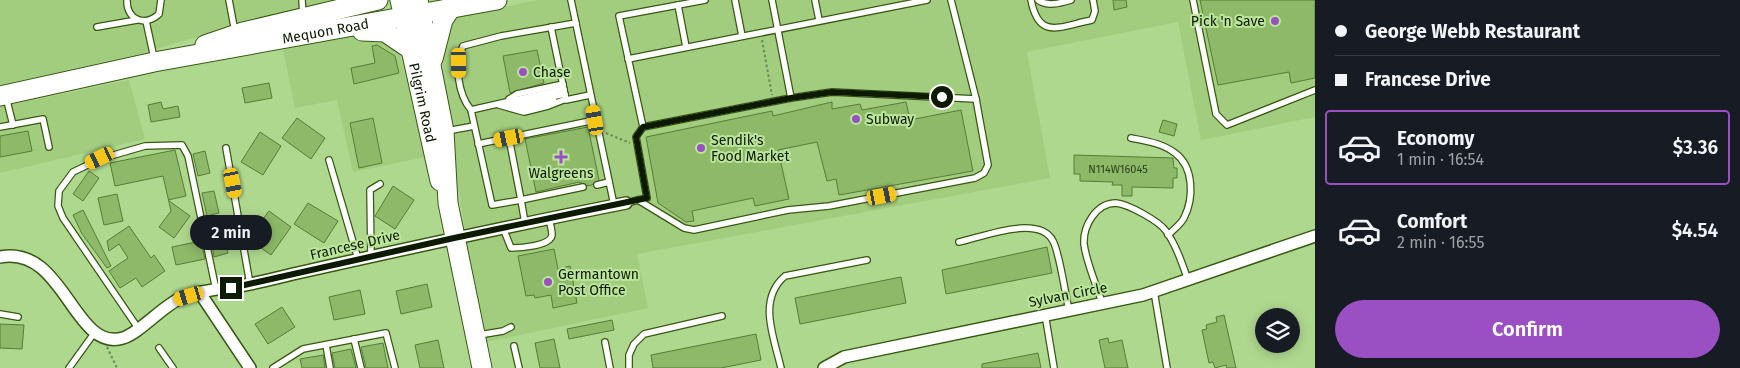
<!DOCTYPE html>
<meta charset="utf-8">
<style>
body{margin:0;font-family:"Fira Sans",sans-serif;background:#242831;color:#f1f3f6;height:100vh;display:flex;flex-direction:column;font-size:19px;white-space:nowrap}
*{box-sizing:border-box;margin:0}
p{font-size:16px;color:#9ea1a6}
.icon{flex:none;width:28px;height:28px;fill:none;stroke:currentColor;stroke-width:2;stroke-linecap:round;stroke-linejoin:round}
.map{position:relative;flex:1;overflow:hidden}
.details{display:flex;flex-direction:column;background:#171b24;width:425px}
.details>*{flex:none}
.top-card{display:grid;align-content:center;height:110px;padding:0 20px;background:#171b24}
.tools{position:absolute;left:1255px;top:308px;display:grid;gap:10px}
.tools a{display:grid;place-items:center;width:45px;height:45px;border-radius:50%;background:#171b24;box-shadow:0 2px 12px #0003;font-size:25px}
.end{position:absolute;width:22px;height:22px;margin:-11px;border:6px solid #0c1a01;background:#fff;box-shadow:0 0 0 2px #fff}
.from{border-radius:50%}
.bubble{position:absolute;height:35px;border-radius:18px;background:#171b24;box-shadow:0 2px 12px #0003;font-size:16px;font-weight:600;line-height:35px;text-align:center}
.car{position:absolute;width:15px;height:30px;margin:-15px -8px;border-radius:6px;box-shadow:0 0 4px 1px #0007;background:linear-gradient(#f5c518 24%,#345 0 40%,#f5c518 0 76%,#345 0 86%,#f5c518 0)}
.top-card b{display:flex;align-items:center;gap:18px;height:48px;font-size:19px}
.top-card b+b{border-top:1px solid #363941}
.top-card i{width:12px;height:12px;background:#f1f3f6}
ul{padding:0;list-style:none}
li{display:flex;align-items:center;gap:15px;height:75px;margin:0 10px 8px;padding:0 10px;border:2px solid transparent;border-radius:5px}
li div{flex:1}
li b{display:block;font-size:19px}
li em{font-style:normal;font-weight:600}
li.on{border-color:#9a50c3}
li>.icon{width:45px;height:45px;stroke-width:1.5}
.cta{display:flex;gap:10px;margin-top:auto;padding:10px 20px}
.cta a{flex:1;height:58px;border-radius:30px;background:#9a50c3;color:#fff;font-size:20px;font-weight:600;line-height:58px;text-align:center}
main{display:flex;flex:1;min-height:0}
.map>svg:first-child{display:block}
.built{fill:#a2cd7e}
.building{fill:#8db968;stroke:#587c38}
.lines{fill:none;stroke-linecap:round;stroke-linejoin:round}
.lane-casing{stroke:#385912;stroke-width:8}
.street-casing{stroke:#385912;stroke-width:14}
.primary-casing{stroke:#385912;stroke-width:21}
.path{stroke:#6c8a54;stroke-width:2;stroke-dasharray:2.5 2.5;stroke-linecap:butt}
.lane{stroke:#fff;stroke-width:5.5}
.street{stroke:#fff;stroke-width:11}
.primary{stroke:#fff;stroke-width:19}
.route{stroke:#0c1a01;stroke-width:6}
.poi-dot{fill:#9a50c3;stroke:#bce59c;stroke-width:2}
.labels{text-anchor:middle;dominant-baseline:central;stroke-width:4;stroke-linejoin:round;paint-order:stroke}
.number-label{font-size:11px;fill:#2c421b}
.poi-label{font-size:14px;fill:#0c1a01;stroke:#bce59c;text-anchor:start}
.street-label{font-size:14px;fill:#0c1a01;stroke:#bce59c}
</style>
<main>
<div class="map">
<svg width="1315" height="368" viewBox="0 0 1315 368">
<rect width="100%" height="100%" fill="#afd88f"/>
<g class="built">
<path d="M0 0H339L252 21 139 54 0 85Z"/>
<path d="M537 0H1315V117L1201 140 1178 22 1027 52 1050 178 637 254 648 308 486 342 471 271 447 114 443 78 444 31 452 18Z"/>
<path d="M355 36 384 37 397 47 417 108 426 157 353 172 337 100 295 108 282 45Z"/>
<path d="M129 80 145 139 0 173V107Z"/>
</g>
<g class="building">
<path d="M1113 0H1126L1127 7 1114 10Z"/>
<path d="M1200 0H1315V78L1291 83 1289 72 1218 85Z"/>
<path d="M377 45 395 56 399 73 354 84 351 68 375 63 372 46Z"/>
<path d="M537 50 544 83 510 93 503 56Z"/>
<path d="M269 83 272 98 245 103 242 88Z"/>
<path d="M161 102 163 109 178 106 180 117 151 122 148 105Z"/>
<path d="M832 102V109L860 104 862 110 906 102 910 120 961 110 973 171 839 195 836 179 827 181 817 142 778 150 789 199 755 206 753 198 692 211 694 221 686 222 658 203 646 137 772 111 773 116Z"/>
<path d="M297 118 325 138 311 159 282 138Z"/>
<path d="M373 118 382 163 359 168 350 123Z"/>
<path d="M1163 120 1177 124 1174 136 1159 132Z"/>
<path d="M588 127 599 180 592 185 587 186 579 182 536 192 525 139Z"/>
<path d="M28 131 32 151 0 157V136Z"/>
<path d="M260 132 281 146 263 175 241 162Z"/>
<path d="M175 150 186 196 168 200 190 216 174 238 159 227 171 211 163 176 115 186 110 163Z"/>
<path d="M205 151 210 173 198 176 193 154Z"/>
<path d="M1074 155 1173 158 1174 168H1177V178H1173V188L1132 187V196H1122V185H1112L1113 182 1080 181V174H1074Z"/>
<path d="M89 171 99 178 83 201 73 194Z"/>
<path d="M393 186 414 200 395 229 375 216Z"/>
<path d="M214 191 219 213 207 216 202 193Z"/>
<path d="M117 194 123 221 104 225 98 198Z"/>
<path d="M308 203 338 221 324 243 294 224Z"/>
<path d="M83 210 111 266 107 268 82 234 73 215Z"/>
<path d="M269 211 291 227 271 255 248 239Z"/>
<path d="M129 226 151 258 154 255 165 271 142 287 136 278 120 288 109 271 128 258 119 244 109 251 107 241Z"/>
<path d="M223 231 228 253 214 257 211 234Z"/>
<path d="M201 241 205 259 176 265 172 247Z"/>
<path d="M1047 247 1052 273 946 294 942 270Z"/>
<path d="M554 249 558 269 570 266 577 303 553 308 551 295 535 298 534 295 526 296 518 256Z"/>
<path d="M901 277 906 303 800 324 795 298Z"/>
<path d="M427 284 432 307 401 314 396 291Z"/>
<path d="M360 290 365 314 334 320 329 297Z"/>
<path d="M282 307 295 327 268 344 255 324Z"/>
<path d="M1224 315 1236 368H1227L1226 365 1215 368 1213 362 1209 363 1202 330 1207 329 1206 325 1217 322 1216 317Z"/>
<path d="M612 320 614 330 569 339 567 329Z"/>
<path d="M0 324 24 325 22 349 0 348Z"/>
<path d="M756 334 761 360 721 368H653L651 355Z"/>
<path d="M1108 338 1109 343 1122 340 1128 368H1105L1099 340Z"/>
<path d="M554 339 560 368H540L535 343Z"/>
<path d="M438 340 444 368H420L415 345Z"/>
<path d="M383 343 388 368H366L361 347Z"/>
<path d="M351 349 356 368H335L332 353Z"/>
<path d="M1038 353 1041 368H982V364Z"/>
<path d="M323 355 325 368H302L300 359Z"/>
</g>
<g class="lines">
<g class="lane-casing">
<g id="lane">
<path d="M229 0 235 32"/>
<path d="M302 0 303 15"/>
<path d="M571 0 614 205"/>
<path d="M705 0 619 16 643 127 791 98 772 0"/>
<path d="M735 0 742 36"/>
<path d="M815 0 819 20"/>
<path d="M1031 0C1039 41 1060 26 1092 20L1095 11 1093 0"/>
<path d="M1038 0C1047 7 1061 3 1071 0"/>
<path d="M1193 0 1216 114 1227 125 1315 90"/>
<path d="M127 1C127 20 145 27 159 14L161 0"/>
<path d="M678 5 686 47"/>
<path d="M146 21 154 58"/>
<path d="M97 27 137 20"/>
<path d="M551 27 566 100 590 95"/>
<path d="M628 59 927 0"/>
<path d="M6 97 13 125"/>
<path d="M791 98 832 92 976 99 951 0"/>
<path d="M509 99 517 94 563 84"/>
<path d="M499 105 524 112 548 106 566 99"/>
<path d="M506 106 565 94"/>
<path d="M517 108 554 101"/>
<path d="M471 110 564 89"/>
<path d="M0 127 43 119 49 147"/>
<path d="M447 131 474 126"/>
<path d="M509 138 521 200 492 205 471 110C458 94 454 65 463 46L501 36 576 23"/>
<path d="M1131 138C1146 141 1162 143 1175 153 1194 167 1194 198 1184 218 1181 224 1173 230 1168 235"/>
<path d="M478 144 595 120"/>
<path d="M226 148 250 284"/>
<path d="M329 160 358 259"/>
<path d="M597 185 609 182"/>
<path d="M638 200 684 228 694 230 788 210 829 206 975 178 984 173 988 165 976 99"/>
<path d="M626 203 647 198 636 137 643 127"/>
<path d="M525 223 521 200 583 187"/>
<path d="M503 228 511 248C520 248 551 246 552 235 552 230 550 223 549 219"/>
<path d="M959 242C982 237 1039 214 1053 241 1060 254 1065 294 1069 310"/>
<path d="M371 256 370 190 380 184"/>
<path d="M1154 291 1167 368"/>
<path d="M1102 303C1097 286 1086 262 1084 244 1083 226 1096 203 1116 203 1128 204 1159 221 1166 231 1176 245 1182 263 1188 280"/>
<path d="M0 314 18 317"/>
<path d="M1045 314 1054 368"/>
<path d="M138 328 63 218 58 206 59 191 73 172 100 159 145 146 182 145 188 156 216 290"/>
<path d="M479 335 503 331 511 327"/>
<path d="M354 339 361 368"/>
<path d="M605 342 610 368"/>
<path d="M326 345 330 368"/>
<path d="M514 346 519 368"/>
<path d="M159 348 173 368"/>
<path d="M69 368 95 332"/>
<path d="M273 368 303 349 386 333 395 368"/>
<path d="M629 368V355L634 344 644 334 722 316"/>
<path d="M781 368C774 337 757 300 785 276L867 260"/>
</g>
</g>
<g class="street-casing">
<g id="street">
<path d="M0 257C64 244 74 353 123 338 138 334 162 307 179 299 199 290 223 289 245 285 261 282 277 278 293 274 404 249 514 225 626 203"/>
<path d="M200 293 250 368"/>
<path d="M824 368 844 357 1143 295 1315 236"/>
</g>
</g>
<g class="primary-casing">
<g id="primary">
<path id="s1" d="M400 0 440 181"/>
<path d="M418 0 444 131 448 203 482 368"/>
<path d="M362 31 385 32 410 49"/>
<path d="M205 45 243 32 378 0"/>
<path d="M433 59 443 20 451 8"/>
<path id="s2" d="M0 96 154 62 497 0"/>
</g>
</g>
<g class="path">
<path d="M762 40 772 95"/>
<path d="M606 133 630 143"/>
<path d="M107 347 117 368"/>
</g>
<use href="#lane" class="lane"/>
<use href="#street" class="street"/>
<use href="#primary" class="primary"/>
</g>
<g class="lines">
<path class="route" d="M231 288 454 238 647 198 636 137 643 127 791 98 832 92 942 97"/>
</g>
<g class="poi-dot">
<circle cx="1275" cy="21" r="5"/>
<circle cx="523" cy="72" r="5"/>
<circle cx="856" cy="119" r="5"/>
<circle cx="701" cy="148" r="5"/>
<path d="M558.5 149.5h5v5h5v5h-5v5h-5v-5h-5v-5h5z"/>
<circle cx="548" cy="282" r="5"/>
</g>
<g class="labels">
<g class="number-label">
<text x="1118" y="169">N114W16045</text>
</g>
<g class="poi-label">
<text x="1265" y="21" text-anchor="end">Pick 'n Save</text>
<text x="533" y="72">Chase</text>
<text x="866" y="119">Subway</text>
<text x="711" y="140">Sendik's<tspan x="711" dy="16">Food Market</tspan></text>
<text x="561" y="173" text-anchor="middle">Walgreens</text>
<text x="558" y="274">Germantown<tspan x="558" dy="16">Post Office</tspan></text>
</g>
<g class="street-label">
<text stroke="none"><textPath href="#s2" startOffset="332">Mequon Road</textPath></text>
<text stroke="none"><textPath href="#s1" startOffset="105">Pilgrim Road</textPath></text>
<text transform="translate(355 245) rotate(-13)">Francese Drive</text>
<text transform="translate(1068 295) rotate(-11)">Sylvan Circle</text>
</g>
</g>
</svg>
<div class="tools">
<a><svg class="icon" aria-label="layers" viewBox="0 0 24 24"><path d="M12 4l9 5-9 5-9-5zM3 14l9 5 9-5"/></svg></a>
</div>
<i class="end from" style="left:942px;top:97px"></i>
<i class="end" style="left:231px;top:288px"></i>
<div class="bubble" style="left:190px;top:215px;width:82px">2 min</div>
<i class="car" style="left:459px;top:63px;rotate:179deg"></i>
<i class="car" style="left:595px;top:120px;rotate:350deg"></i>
<i class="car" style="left:509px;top:138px;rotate:259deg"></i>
<i class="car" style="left:100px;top:158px;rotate:244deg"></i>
<i class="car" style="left:233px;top:183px;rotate:169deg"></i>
<i class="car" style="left:882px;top:196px;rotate:79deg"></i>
<i class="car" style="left:189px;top:296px;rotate:253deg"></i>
</div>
<section class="details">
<div class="top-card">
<b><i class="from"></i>George Webb Restaurant</b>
<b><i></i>Francese Drive</b>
</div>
<ul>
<li class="on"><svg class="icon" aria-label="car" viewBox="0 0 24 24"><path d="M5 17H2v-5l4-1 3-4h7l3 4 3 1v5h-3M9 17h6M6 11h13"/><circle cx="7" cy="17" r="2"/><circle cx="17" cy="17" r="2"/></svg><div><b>Economy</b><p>1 min · 16:54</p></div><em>$3.36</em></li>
<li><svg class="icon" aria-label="car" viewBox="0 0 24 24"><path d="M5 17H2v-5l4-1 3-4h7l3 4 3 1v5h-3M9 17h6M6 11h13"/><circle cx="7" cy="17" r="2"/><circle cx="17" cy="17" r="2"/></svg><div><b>Comfort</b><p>2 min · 16:55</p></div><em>$4.54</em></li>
</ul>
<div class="cta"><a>Confirm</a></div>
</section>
</main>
